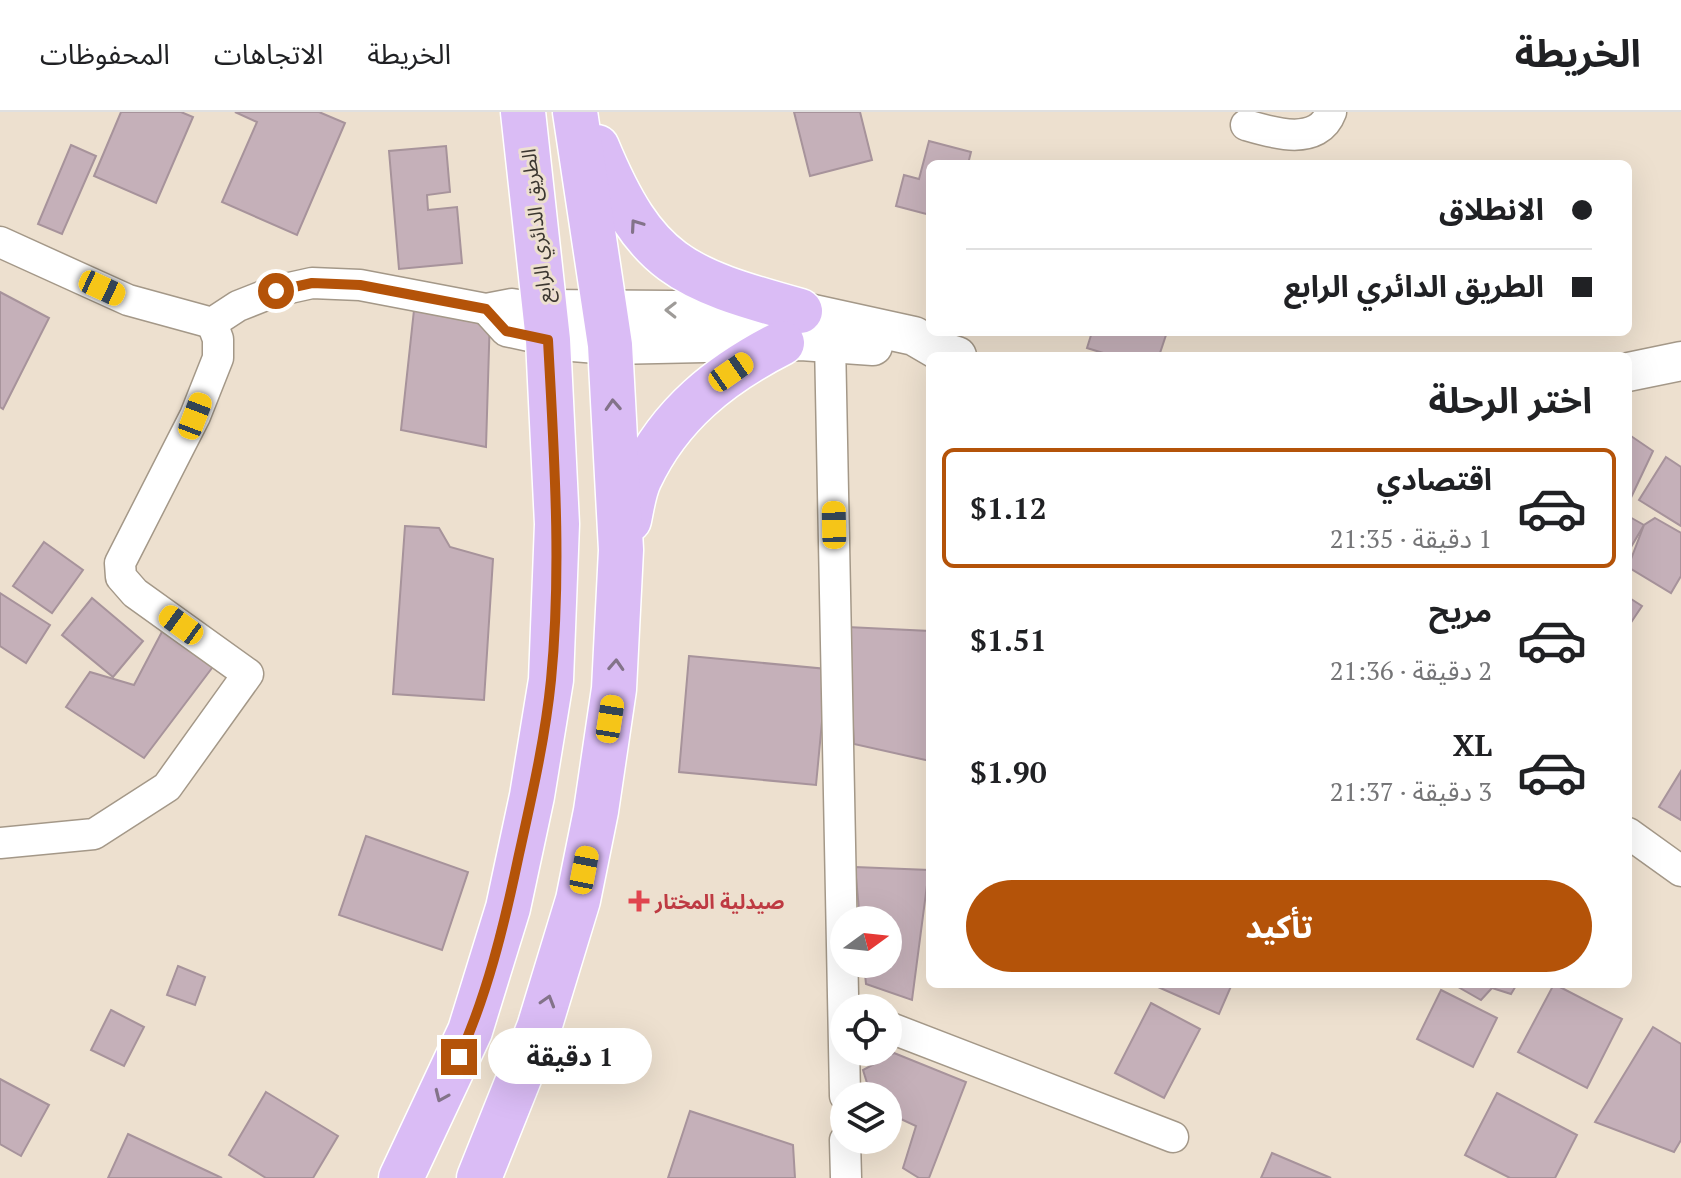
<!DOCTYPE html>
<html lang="ar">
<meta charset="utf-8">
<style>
body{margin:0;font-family:"PT Serif","Noto Sans Arabic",serif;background:#f2f2f2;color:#202124;direction:rtl;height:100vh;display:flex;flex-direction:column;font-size:30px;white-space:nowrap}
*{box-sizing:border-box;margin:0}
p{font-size:26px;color:#757577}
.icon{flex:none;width:44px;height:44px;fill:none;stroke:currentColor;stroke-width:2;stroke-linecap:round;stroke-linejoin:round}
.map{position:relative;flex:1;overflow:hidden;direction:ltr}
.side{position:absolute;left:926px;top:240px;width:706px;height:636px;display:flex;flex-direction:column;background:#fff;border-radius:12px;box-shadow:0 8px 32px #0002;direction:rtl}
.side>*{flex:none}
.banner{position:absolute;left:926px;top:48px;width:706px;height:176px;border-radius:12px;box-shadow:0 8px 32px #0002;direction:rtl;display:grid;align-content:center;height:176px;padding:0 40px;background:#fff}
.needle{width:52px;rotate:75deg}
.buttons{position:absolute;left:830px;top:794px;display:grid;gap:16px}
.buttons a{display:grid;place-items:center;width:72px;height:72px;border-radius:50%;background:#fff;box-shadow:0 8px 32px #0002;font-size:40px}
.end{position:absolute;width:36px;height:36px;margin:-18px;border:10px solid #b45309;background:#fff;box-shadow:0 0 0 4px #fff}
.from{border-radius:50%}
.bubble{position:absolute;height:56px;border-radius:28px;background:#fff;box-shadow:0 8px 32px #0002;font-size:26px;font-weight:700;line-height:56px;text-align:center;direction:rtl}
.car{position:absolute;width:24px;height:48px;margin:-24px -12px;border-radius:10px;box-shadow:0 0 6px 2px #0007;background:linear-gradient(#f5c518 24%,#345 0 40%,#f5c518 0 76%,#345 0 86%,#f5c518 0)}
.banner b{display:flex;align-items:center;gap:28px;height:76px;font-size:30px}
.banner b+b{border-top:2px solid #e0e0e0}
.banner i{width:20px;height:20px;background:#202124}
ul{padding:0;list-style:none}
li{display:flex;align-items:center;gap:24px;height:120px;margin:0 16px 12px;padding:0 24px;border:4px solid transparent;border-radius:12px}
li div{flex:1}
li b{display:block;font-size:30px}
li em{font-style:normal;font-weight:700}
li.on{border-color:#b45309}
li>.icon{width:72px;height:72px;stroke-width:1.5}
h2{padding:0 40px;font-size:36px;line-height:96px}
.cta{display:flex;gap:16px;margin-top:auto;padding:16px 40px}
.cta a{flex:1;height:92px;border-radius:48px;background:#b45309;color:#fff;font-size:32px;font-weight:700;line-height:92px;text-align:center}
header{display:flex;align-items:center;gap:48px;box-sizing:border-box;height:112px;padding:0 40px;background:#fff;border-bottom:2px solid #e0e0e0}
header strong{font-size:38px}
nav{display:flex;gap:44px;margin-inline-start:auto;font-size:28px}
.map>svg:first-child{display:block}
.building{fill:#c5b0b9;stroke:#a7939b;stroke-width:2}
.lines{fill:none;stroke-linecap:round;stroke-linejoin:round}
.minor-casing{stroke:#a49888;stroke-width:33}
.tertiary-casing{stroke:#a49888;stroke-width:41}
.primary-casing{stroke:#fff;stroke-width:47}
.minor{stroke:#fff;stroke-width:30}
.tertiary{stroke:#fff;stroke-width:38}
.primary{stroke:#dabcf5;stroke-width:44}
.oneway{stroke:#837389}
.oneway2{stroke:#9e9b98}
.route{stroke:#b45309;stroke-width:10}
.health-dot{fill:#e0444e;stroke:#ede0cf;stroke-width:3}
.labels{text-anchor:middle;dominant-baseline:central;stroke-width:6;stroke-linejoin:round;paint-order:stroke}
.street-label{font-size:20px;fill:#3c3731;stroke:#ede0cf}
.health-label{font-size:20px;font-weight:bold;fill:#be3a42;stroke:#ede0cf;text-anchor:start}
</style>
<header>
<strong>الخريطة</strong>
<nav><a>الخريطة</a><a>الاتجاهات</a><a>المحفوظات</a></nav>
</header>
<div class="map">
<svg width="1681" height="1066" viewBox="0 0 1681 1066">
<rect width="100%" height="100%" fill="#ede0cf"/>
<g class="building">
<path d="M121 0H181L193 5 156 91 94 64Z"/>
<path d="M235 0H319L345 11 297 123 222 90 257 10Z"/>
<path d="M794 0H860L872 48 810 64Z"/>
<path d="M929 29 971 40 968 52H930V103L896 94 904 63 919 67Z"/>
<path d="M71 33 96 44 62 122 38 112Z"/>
<path d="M446 34 450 80 427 83 428 98 457 95 462 151 399 157 389 39Z"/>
<path d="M0 180 49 206 3 297 0 295Z"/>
<path d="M414 198 490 203 486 335 401 318Z"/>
<path d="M1092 220H1167L1159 244H1113L1087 236Z"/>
<path d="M1628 322 1653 339 1628 392Z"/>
<path d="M1666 345 1681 355V414L1639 388Z"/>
<path d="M1628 404 1644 413 1628 440Z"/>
<path d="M1655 406 1681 421V464L1671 481 1628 455 1644 413Z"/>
<path d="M405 414 439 416 450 435 493 447 484 588 393 582Z"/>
<path d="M44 430 83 458 52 501 13 474Z"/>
<path d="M0 481 50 513 26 551 0 534Z"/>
<path d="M1628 485 1642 494 1628 515Z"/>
<path d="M92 486 143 529 113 565 62 523Z"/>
<path d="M165 514 215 552 144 646 66 595 90 560 134 573Z"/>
<path d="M847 515 930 519V649L854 632Z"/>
<path d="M689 544 827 557 816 673 679 660Z"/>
<path d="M1681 659V708L1659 695Z"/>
<path d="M366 724 468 760 442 838 339 803Z"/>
<path d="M855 755 929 758 912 888 866 872 864 852H888V808H860Z"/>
<path d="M178 854 205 865 195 893 167 883Z"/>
<path d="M1160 872H1232L1219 902 1158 875Z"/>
<path d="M1453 872H1517L1511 882 1492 876 1481 888Z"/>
<path d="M1554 872 1622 907 1587 976 1518 940Z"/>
<path d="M1441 878 1497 906 1473 955 1417 927Z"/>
<path d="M1151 891 1200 917 1164 986 1115 961Z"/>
<path d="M111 898 144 915 124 954 91 938Z"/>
<path d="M1653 915 1681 932V1028L1674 1040 1595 1010Z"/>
<path d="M894 941 966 970 929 1066H919L903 1056 916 1014 888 1001V984H871L863 958Z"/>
<path d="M0 967 49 993 21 1044 0 1032Z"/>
<path d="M266 980 338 1024 313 1066H266L229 1043Z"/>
<path d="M1497 981 1577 1023 1555 1066H1510L1465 1043Z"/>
<path d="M690 999 793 1033 795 1066H668Z"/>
<path d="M128 1022 222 1066H108Z"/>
<path d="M1272 1041 1331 1066H1261Z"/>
</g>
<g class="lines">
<g class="minor-casing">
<g id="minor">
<path d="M1246 13C1273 21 1318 35 1331 0"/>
<path d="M0 130 128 188 212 211 238 194 276 179 312 171 360 173 486 197 512 192 545 197"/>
<path d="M486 197 506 219 548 228"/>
<path d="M830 229 845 984"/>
<path d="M1628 721 1681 759"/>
<path d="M0 731 94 722 167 675 248 562 135 481 121 465 120 451 195 304 218 246V227L212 211"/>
<path d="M888 915 1173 1025"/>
<path d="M845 1028 846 1066"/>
</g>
</g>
<g class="tertiary-casing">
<g id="tertiary">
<path d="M545 197 800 199 914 224 938 238 957 244"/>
<path d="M548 228 610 233 801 229 873 234"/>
<path d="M1628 260 1681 249"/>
</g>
</g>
<g class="primary-casing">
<g id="primary">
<path d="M597 35C646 153 681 166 800 199"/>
<path d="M629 408C632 394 634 378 640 366 670 302 721 262 782 231"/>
<path d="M401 1066 470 919 508 796 532 684 551 568 557 412 548 228 523 0"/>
<path d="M479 1066 539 916 578 788 596 699 614 577 621 438 610 233 575 0"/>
</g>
</g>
<use href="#minor" class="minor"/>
<use href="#tertiary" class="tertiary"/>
<use href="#primary" class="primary"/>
</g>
<defs><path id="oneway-chevron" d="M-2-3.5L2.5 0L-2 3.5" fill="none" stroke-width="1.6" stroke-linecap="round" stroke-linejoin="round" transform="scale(2)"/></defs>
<g class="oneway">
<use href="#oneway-chevron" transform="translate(636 113) rotate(-125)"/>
<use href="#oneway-chevron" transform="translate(613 293) rotate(-93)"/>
<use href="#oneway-chevron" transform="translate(616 553) rotate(-87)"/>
<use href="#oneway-chevron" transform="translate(548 889) rotate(-73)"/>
<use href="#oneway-chevron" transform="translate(441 984) rotate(114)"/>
</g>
<use class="oneway2" href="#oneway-chevron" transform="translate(671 198) rotate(-179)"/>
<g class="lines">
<path class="route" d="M276 179 312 171 360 173 486 197 506 219 548 228C554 341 562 455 551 568 545 628 531 688 518 747 504 814 487 883 459 945"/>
</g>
<path class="health-dot" d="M635 777h8v8h8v8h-8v8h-8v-8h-8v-8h8z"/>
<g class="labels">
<g class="street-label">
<text transform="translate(536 114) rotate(-96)">الطريق الدائري الرابع</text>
</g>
<g class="health-label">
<text x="655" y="789">صيدلية المختار</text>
</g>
</g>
</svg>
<div class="buttons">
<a><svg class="needle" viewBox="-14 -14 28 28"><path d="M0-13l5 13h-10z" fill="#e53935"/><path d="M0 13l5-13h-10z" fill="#757577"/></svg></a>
<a><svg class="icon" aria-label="locate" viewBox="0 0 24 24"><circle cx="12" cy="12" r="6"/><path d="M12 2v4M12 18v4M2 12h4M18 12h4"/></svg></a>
<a><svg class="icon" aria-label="layers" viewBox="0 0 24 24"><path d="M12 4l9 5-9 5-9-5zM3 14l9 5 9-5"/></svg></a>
</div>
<i class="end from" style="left:276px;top:179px"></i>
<i class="end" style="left:459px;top:945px"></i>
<div class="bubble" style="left:488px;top:916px;width:164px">1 دقيقة</div>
<i class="car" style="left:102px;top:176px;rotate:115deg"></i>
<i class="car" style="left:731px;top:260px;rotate:55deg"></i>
<i class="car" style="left:195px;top:304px;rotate:21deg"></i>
<i class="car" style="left:834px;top:413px;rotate:359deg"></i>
<i class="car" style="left:181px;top:513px;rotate:306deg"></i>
<i class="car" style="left:610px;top:607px;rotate:9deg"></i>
<i class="car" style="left:584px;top:758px;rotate:11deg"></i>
<div class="banner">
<b><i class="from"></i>الانطلاق</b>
<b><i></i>الطريق الدائري الرابع</b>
</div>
<section class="side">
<h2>اختر الرحلة</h2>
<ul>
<li class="on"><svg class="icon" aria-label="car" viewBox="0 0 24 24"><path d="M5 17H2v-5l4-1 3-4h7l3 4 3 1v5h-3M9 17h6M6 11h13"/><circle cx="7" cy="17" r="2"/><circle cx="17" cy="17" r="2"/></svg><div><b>اقتصادي</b><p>1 دقيقة · 21:35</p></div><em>$1.12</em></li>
<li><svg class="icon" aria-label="car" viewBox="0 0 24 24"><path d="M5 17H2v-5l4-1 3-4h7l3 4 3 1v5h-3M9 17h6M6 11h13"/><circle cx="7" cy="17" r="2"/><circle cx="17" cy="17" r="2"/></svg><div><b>مريح</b><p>2 دقيقة · 21:36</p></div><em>$1.51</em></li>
<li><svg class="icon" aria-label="car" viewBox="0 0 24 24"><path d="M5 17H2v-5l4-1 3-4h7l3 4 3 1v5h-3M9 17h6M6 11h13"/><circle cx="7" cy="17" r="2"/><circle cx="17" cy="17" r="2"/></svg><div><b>XL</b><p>3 دقيقة · 21:37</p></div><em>$1.90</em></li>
</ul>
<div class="cta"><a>تأكيد</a></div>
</section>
</div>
